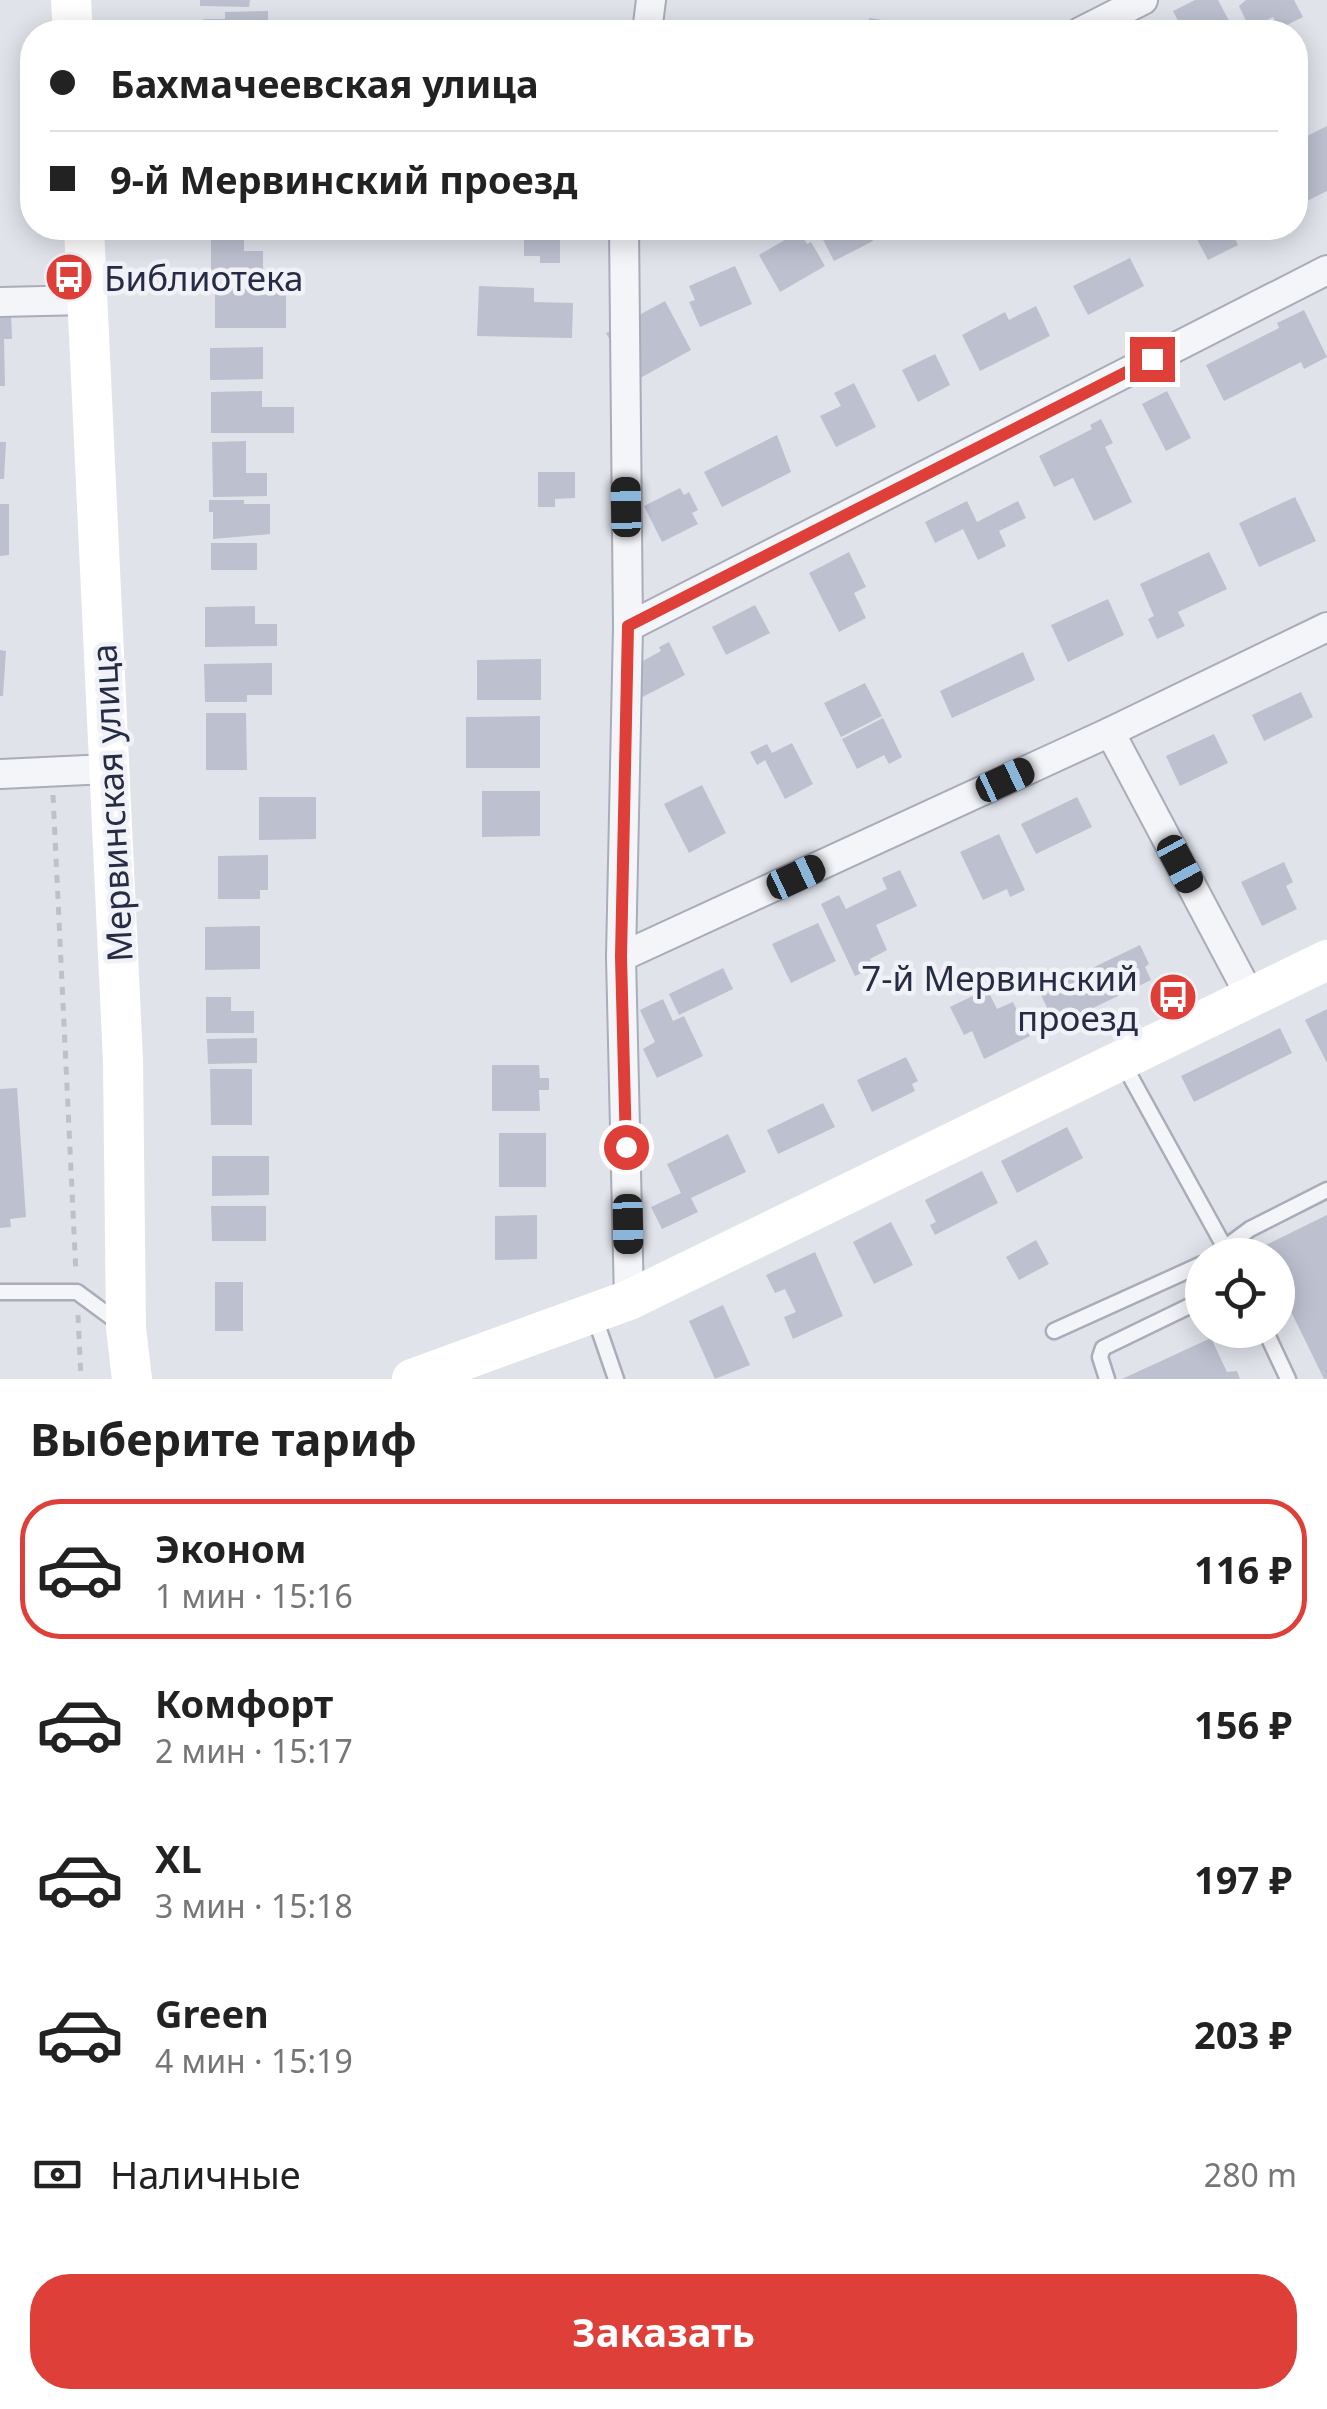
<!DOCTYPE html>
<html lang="ru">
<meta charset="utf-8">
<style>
body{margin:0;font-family:"Noto Sans",sans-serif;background:#f2f2f2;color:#222;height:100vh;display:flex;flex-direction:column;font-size:38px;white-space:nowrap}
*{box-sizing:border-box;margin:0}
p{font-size:32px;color:#767676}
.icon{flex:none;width:55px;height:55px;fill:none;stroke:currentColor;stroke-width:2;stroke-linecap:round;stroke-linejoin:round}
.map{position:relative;height:1379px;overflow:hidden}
.panel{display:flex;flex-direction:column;background:#fff;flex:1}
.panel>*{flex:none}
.banner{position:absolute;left:20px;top:20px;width:1288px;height:220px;border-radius:40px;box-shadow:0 5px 25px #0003;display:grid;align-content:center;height:220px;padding:0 30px;background:#fff}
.buttons{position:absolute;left:1185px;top:1238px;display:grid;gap:20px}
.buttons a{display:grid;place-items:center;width:110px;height:110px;border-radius:50%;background:#fff;box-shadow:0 5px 25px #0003;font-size:50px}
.end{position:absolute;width:45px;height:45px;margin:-22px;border:12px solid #de3f38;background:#fff;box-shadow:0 0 0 5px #fff}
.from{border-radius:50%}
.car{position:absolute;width:30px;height:60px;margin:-30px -15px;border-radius:12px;box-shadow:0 0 8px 2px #0007;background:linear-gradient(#222 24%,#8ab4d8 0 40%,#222 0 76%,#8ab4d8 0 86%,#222 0)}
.banner b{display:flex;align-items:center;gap:35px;height:95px;font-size:38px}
.banner b+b{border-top:2px solid #e0e0e0}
.banner i{width:25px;height:25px;background:#222}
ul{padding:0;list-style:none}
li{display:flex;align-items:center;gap:30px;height:140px;margin:0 20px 15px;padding:0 10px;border:5px solid transparent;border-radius:40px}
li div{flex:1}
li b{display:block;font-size:38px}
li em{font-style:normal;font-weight:700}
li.active{border-color:#de3f38}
li>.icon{width:90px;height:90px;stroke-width:1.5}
h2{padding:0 30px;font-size:45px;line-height:120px}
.pay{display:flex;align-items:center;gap:25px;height:110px;padding:0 30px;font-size:38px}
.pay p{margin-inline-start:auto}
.cta{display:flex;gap:20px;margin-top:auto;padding:20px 30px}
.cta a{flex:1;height:115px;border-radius:40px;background:#de3f38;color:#fff;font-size:40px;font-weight:700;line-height:115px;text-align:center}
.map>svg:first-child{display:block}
.building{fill:#bdc0cf}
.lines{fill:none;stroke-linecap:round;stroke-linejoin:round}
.lane-casing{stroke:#a9acb9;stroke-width:19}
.street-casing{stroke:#a9acb9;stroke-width:32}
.path{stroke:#bfc1ca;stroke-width:5;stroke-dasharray:8 8;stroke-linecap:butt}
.lane{stroke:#f4f5f9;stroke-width:14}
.street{stroke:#f4f5f9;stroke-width:28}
.secondary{stroke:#fff;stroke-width:40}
.route{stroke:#de3f38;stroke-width:12}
.labels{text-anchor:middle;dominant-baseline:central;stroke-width:9;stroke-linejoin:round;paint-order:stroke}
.poi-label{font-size:35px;fill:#272c45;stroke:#f1f2f8;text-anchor:start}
.street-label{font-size:35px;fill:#272c45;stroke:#f1f2f8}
</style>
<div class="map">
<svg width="1327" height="1379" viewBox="0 0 1327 1379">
<rect width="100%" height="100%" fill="#e1e3eb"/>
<g class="building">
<path d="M200 0H250L249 7 200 6Z"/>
<path d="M1195 0H1218L1235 32H1184L1173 11Z"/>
<path d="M1246 0H1294L1303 17 1279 29 1273 17 1250 29 1239 6Z"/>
<path d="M268 11V27L251 28V32H203V19H225V12Z"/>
<path d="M869 18 896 22 894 32H868Z"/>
<path d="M1327 126V191L1303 203 1295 188V142Z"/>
<path d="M524 228H560V263H540V256H524Z"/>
<path d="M817 228H866L873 241 834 261Z"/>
<path d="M1191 228H1230L1238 245 1208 260Z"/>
<path d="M211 230H244V251H263V275L211 276Z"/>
<path d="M800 231 807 244 811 242 825 266 780 292 759 255Z"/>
<path d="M1130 258 1144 286 1088 315 1073 286Z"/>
<path d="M735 266 752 304 700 327 689 302 695 300 689 286Z"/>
<rect x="215" y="286" width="71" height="42"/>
<path d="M479 286 534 288V302L573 303 572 338 477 336Z"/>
<path d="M665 301 691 350 633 382 606 333Z"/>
<path d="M1036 306 1050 336 980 371 962 335 1005 312 1009 320Z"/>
<path d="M1304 310 1327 357 1304 369 1301 362 1224 401 1206 365 1279 328 1277 323Z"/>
<path d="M0 312H11L12 339H4L5 386H0Z"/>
<path d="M263 347V379L210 380V348Z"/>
<path d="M935 354 950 385 918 402 902 370Z"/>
<path d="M854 383 876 427 836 447 820 416 841 406 834 393Z"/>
<path d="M262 391V407H294V433H211V392Z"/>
<path d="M1167 391 1191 438 1166 451 1142 404Z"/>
<path d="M1101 419 1113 443 1105 447 1132 502 1094 521 1073 478 1054 487 1039 456 1092 429 1090 425Z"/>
<path d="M777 435 791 472 722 507 704 472Z"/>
<path d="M246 441V473H267V496L213 497 212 442Z"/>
<path d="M0 442H6L4 479H0Z"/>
<path d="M538 472H575V498L555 499V507H538Z"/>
<path d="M680 488 684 495 689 492 698 510 692 513 698 524 662 542 644 506Z"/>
<path d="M1295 497 1316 541 1259 567 1239 523Z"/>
<path d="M209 500H244V504H270V534L213 539V512H209Z"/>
<path d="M967 501 977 522 1018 501 1026 518 999 531 1006 546 978 560 963 529 935 543 925 522Z"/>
<path d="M0 504H9V555L0 556Z"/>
<rect x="211" y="543" width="46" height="27"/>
<path d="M849 552 866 587 854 593 866 618 839 632 809 573Z"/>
<path d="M1209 552 1227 589 1178 612 1185 626 1157 639 1148 619 1154 616 1140 584Z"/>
<path d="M1108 599 1124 635 1068 662 1051 625Z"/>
<path d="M755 605 770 633 726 655 712 627Z"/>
<path d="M255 606V624H277V646L205 647V607Z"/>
<path d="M669 642 685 675 631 703 617 675 661 651 659 647Z"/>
<path d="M0 650 6 651 3 696H0Z"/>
<path d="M1023 652 1035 680 952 718 940 691Z"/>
<path d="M541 659V700H477V660Z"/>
<path d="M272 663V695H247V702H205L204 664Z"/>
<path d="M865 683 882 716 841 737 824 703Z"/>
<path d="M1301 692 1313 717 1264 741 1252 715Z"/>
<path d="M206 713H246L247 770H206Z"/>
<path d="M540 716V768H466V717Z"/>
<path d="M883 718 902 757 889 764 884 755 857 769 842 739Z"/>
<path d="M1214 734 1228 763 1180 786 1166 756Z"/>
<path d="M792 743 813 784 785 799 765 760 757 765 750 752 767 744 772 753Z"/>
<path d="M702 785 726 833 689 853 664 804Z"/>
<path d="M482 791H540V836L482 837Z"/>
<path d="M259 797H316V839L259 840Z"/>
<path d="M1077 797 1092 827 1036 854 1021 824Z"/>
<path d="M999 834 1025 890 1010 897 1007 889 983 900 960 852Z"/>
<path d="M268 855V890H260V899H218V856Z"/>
<path d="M1284 862 1293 882 1286 886 1297 909 1262 926 1241 882Z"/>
<path d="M900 870 917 906 876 925 887 950 870 959 874 967 855 976 821 904 839 895 846 909 887 889 882 878Z"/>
<path d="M818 923 836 961 791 983 772 944Z"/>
<path d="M260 926V969L205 970V927Z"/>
<path d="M1140 945 1149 964 1145 967 1151 980 1056 1026 1040 993Z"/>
<path d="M723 968 733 989 679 1015 669 994Z"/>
<path d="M987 989 997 1009 1013 1002 1030 1036 984 1059 972 1031 964 1035 950 1007Z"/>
<path d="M206 997H231V1011H254V1033H206Z"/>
<path d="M663 999 673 1021 684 1016 703 1056 657 1078 643 1049 655 1042 640 1010Z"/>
<path d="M1327 1009V1063L1305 1020Z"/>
<path d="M1280 1028 1292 1053 1194 1102 1181 1076Z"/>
<path d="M257 1038V1063L208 1064 207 1039Z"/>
<path d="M906 1057 918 1081 912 1084 915 1091 872 1112 857 1080Z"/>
<path d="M492 1065H539L540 1078H549V1090H539L540 1111H492Z"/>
<path d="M210 1069H252V1125H211Z"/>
<path d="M17 1088 26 1217 10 1219 11 1227 0 1228V1089Z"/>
<path d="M823 1103 835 1127 778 1154 767 1130Z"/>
<path d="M1067 1127 1083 1158 1017 1193 1001 1161Z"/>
<rect x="499" y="1133" width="47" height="54"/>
<path d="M728 1134 746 1172 691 1198 698 1212 662 1229 651 1207 681 1193 667 1164Z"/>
<path d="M212 1156H269V1195L212 1196Z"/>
<path d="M982 1171 998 1203 935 1235 930 1225 936 1222 925 1200Z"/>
<path d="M211 1206H266V1241H212Z"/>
<path d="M537 1215V1259L495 1260V1216Z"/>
<path d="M1327 1215V1379H1324L1278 1285V1255H1263L1260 1248Z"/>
<path d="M891 1222 913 1265 874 1284 853 1242Z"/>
<path d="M1036 1240 1049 1264 1019 1280 1006 1257Z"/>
<path d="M815 1252 843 1316 793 1339 784 1317 796 1312 785 1289 775 1293 766 1275Z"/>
<rect x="215" y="1282" width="28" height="49"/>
<path d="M723 1305 750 1365 715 1379 689 1321Z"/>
<path d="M1211 1338 1227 1372 1237 1371 1240 1379H1122Z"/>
</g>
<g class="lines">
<g class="lane-casing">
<g id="lane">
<path d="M1124 1065 1225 1248"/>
<path d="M1215 1255 1250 1229 1327 1190"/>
<path d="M0 1292H77L119 1323"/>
<path d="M595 1318 616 1379"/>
<path d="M1265 1330 1288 1379"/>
<path d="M1054 1331 1202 1264"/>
<path d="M1107 1379 1100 1357 1103 1348 1202 1300"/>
</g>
</g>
<g class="street-casing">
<g id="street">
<path d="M647 32 651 0"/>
<path d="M1080 32 1143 0"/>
<path d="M624 228 628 627 621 957 629 1300"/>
<path d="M0 302 87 300"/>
<path d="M628 627 1327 270"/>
<path d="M1110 732 1250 996"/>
<path d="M0 774 108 769"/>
<path d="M621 957 1110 732 1327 627"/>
</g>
</g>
<g class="path">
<path d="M53 795 76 1274"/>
<path d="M78 1315 81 1379"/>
</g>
<use href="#lane" class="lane"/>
<use href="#street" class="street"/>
<g class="secondary">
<path d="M71 0 73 32"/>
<path d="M84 228 123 1061 126 1328 132 1379"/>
<path d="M412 1379 629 1300 1327 960"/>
</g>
</g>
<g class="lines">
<path class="route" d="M626 1147 621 957 628 626 1152 359"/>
</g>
<defs>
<g id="bus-disc" transform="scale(2.5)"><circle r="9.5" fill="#de3f38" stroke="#f1f2f8"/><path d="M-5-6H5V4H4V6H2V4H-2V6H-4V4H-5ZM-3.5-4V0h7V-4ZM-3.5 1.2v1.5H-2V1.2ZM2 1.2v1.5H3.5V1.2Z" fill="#fff"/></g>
</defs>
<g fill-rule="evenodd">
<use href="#bus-disc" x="69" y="277"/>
<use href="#bus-disc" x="1173" y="997"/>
</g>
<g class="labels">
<g class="poi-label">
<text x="104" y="277">Библиотека</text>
<text x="1138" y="977" text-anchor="end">7-й Мервинский<tspan x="1138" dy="40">проезд</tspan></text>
</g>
<g class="street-label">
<text transform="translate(111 803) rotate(-93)">Мервинская улица</text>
</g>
</g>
</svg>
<div class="buttons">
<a><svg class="icon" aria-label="locate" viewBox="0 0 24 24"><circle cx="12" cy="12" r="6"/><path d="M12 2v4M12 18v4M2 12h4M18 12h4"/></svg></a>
</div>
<i class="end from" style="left:626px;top:1147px"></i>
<i class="end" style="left:1152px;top:359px"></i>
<i class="car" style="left:626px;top:507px;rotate:359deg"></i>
<i class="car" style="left:1005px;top:780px;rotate:65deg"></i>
<i class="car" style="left:1180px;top:864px;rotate:152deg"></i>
<i class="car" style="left:796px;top:877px;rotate:65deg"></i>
<i class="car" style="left:628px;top:1224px;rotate:179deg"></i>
<div class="banner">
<b><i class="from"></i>Бахмачеевская улица</b>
<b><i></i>9-й Мервинский проезд</b>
</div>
</div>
<section class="panel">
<h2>Выберите тариф</h2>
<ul>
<li class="active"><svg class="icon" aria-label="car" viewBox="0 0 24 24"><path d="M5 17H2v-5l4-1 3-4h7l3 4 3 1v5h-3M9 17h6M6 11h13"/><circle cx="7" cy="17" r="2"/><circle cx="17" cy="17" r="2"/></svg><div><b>Эконом</b><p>1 мин · 15:16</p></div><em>116 ₽</em></li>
<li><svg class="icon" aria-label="car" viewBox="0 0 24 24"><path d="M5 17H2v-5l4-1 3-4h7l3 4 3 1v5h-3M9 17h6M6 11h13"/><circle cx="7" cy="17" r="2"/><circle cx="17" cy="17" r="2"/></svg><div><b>Комфорт</b><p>2 мин · 15:17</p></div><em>156 ₽</em></li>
<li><svg class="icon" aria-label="car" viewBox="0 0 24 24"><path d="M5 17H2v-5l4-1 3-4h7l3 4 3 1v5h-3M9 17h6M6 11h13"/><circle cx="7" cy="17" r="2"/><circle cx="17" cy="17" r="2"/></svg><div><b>XL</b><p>3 мин · 15:18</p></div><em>197 ₽</em></li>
<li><svg class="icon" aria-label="car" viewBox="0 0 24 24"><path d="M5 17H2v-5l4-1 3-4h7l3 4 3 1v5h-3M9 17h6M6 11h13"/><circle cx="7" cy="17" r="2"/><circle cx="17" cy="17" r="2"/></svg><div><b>Green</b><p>4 мин · 15:19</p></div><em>203 ₽</em></li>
</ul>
<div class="pay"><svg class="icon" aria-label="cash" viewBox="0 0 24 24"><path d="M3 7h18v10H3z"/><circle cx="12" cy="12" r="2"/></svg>Наличные<p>280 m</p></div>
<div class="cta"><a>Заказать</a></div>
</section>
